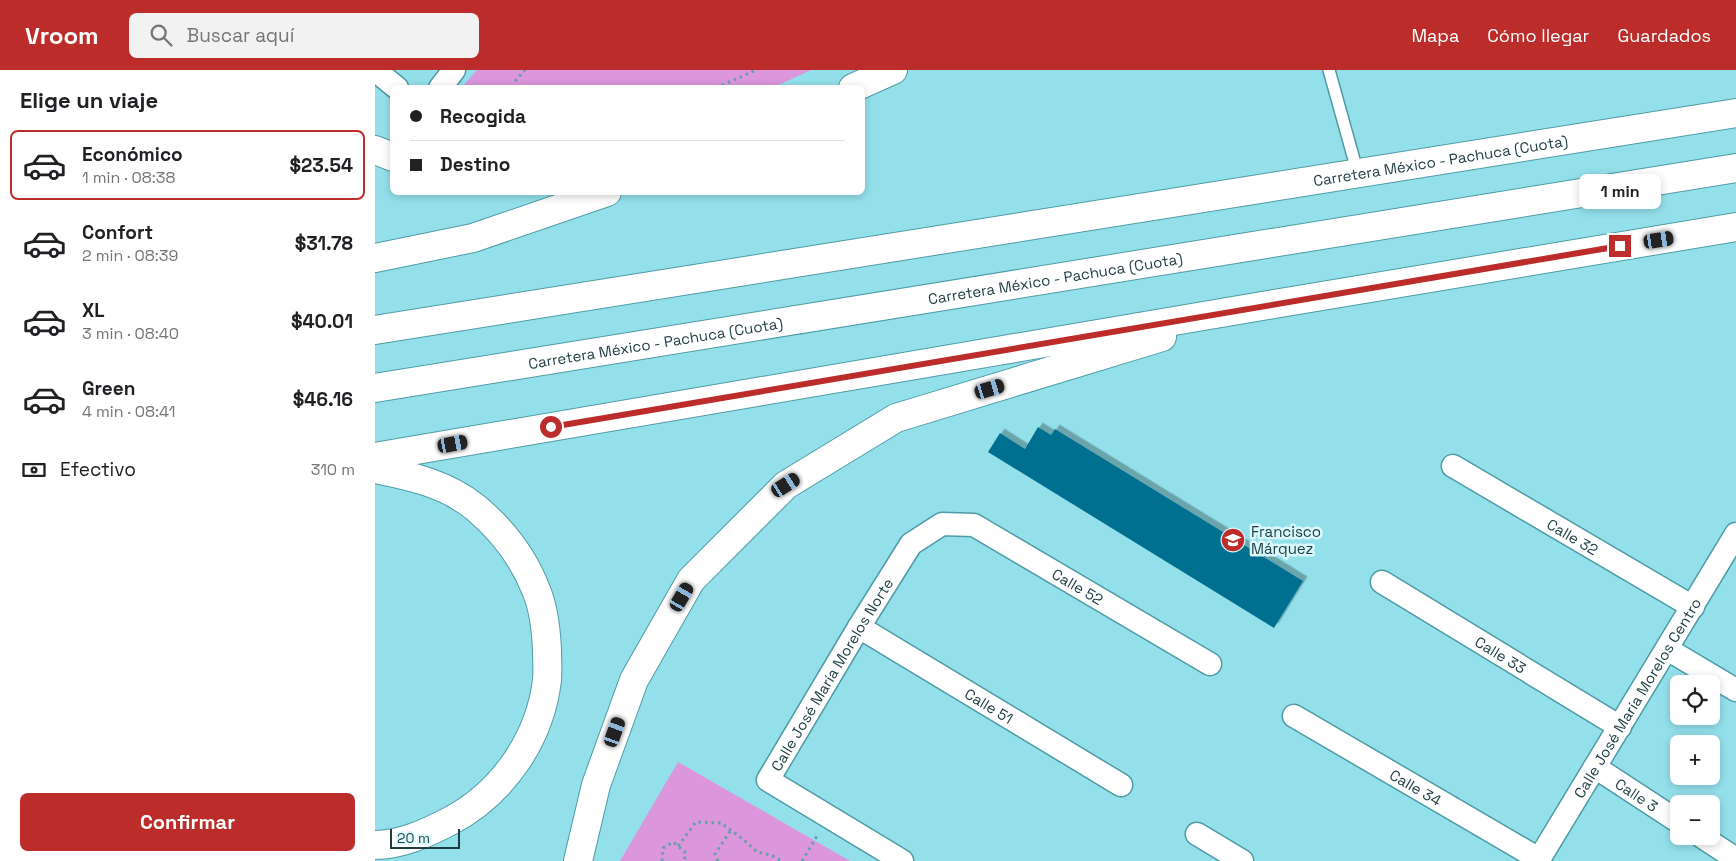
<!DOCTYPE html>
<html lang="es">
<meta charset="utf-8">
<style>
body{margin:0;font-family:"Space Grotesk",sans-serif;background:#f2f2f2;color:#202124;height:100vh;display:flex;flex-direction:column;font-size:19px;white-space:nowrap}
*{box-sizing:border-box;margin:0}
p{font-size:16px;color:#757577}
.icon{flex:none;width:28px;height:28px;fill:none;stroke:currentColor;stroke-width:2;stroke-linecap:round;stroke-linejoin:round}
.map{position:relative;flex:1;overflow:hidden}
.details{display:flex;flex-direction:column;background:#fff;width:375px}
.details>*{flex:none}
.banner{position:absolute;left:15px;top:15px;width:475px;height:110px;border-radius:8px;box-shadow:0 2px 8px #0003;display:grid;align-content:center;height:110px;padding:0 20px;background:#fff}
.controls{position:absolute;left:1295px;top:605px;display:grid;gap:10px}
.controls a{display:grid;place-items:center;width:50px;height:50px;border-radius:8px;background:#fff;box-shadow:0 2px 8px #0003;font-size:25px}
.scale{position:absolute;left:15px;bottom:12px;width:70px;box-sizing:border-box;padding-left:5px;border:2px solid #1c3c41;border-top:0;font-size:14px;line-height:18px;white-space:nowrap;color:#1c3c41;-webkit-text-stroke:4px #dbf9fd;paint-order:stroke}
.end{position:absolute;width:22px;height:22px;margin:-11px;border:6px solid #bb2c2a;background:#fff;box-shadow:0 0 0 2px #fff}
.from{border-radius:50%}
.bubble{position:absolute;height:35px;border-radius:8px;background:#fff;box-shadow:0 2px 8px #0003;font-size:16px;font-weight:600;line-height:35px;text-align:center}
.car{position:absolute;width:15px;height:30px;margin:-15px -8px;border-radius:6px;box-shadow:0 0 4px 1px #0007;background:linear-gradient(#222 24%,#8ab4d8 0 40%,#222 0 76%,#8ab4d8 0 86%,#222 0)}
.banner b{display:flex;align-items:center;gap:18px;height:48px;font-size:19px}
.banner b+b{border-top:1px solid #e0e0e0}
.banner i{width:12px;height:12px;background:#202124}
ul{padding:0;list-style:none}
li{display:flex;align-items:center;gap:15px;height:70px;margin:0 10px 8px;padding:0 10px;border:2px solid transparent;border-radius:8px}
li div{flex:1}
li b{display:block;font-size:19px}
li em{font-style:normal;font-weight:600}
li.current{border-color:#bb2c2a}
li>.icon{width:45px;height:45px;stroke-width:1.5}
h2{padding:0 20px;font-size:22px;line-height:60px}
.pay{display:flex;align-items:center;gap:12px;height:55px;padding:0 20px;font-size:19px}
.pay p{margin-inline-start:auto}
.cta{display:flex;gap:10px;margin-top:auto;padding:10px 20px}
.cta a{flex:1;height:58px;border-radius:8px;background:#bb2c2a;color:#fff;font-size:20px;font-weight:600;line-height:58px;text-align:center}
header{display:flex;align-items:center;gap:30px;box-sizing:border-box;height:70px;padding:0 25px;background:#bb2c2a;color:#fff}
header strong{font-size:24px}
nav{display:flex;gap:28px;margin-inline-start:auto;font-size:18px}
.search{width:350px;height:45px;background:#f2f2f2;display:flex;align-items:center;gap:12px;box-sizing:border-box;padding:0 18px;border-radius:8px;color:#757577;font-size:19px}
main{display:flex;flex:1;min-height:0}
.map>svg:first-child{display:block}
.green{fill:#db96dc}
.building{fill:#017091;filter:url(#shadow)}
.lines{fill:none;stroke-linecap:round;stroke-linejoin:round}
.service-casing{stroke:#4e9ba5;stroke-width:14}
.minor-casing{stroke:#4e9ba5;stroke-width:25}
.motorway-casing{stroke:#4e9ba5;stroke-width:30}
.path{stroke:#64a0a8;stroke-width:3;stroke-dasharray:2.5 4;stroke-linecap:butt}
.service{stroke:#fff;stroke-width:11}
.minor{stroke:#fff;stroke-width:22}
.motorway{stroke:#fff;stroke-width:28}
.route{stroke:#bb2c2a;stroke-width:6}
.labels{text-anchor:middle;dominant-baseline:central;stroke-width:5;stroke-linejoin:round;paint-order:stroke}
.street-label{font-size:15px;fill:#1c3c41;stroke:#dbf9fd}
.poi-label{font-size:15px;fill:#1c3c41;stroke:#dbf9fd;text-anchor:start}
</style>
<header>
<strong>Vroom</strong>
<div class="search"><svg class="icon" aria-label="search" viewBox="0 0 24 24"><circle cx="10" cy="10" r="6"/><path d="M15 15l6 6"/></svg>Buscar aquí</div>
<nav><a>Mapa</a><a>Cómo llegar</a><a>Guardados</a></nav>
</header>
<main>
<section class="details">
<h2>Elige un viaje</h2>
<ul>
<li class="current"><svg class="icon" aria-label="car" viewBox="0 0 24 24"><path d="M5 17H2v-5l4-1 3-4h7l3 4 3 1v5h-3M9 17h6M6 11h13"/><circle cx="7" cy="17" r="2"/><circle cx="17" cy="17" r="2"/></svg><div><b>Económico</b><p>1 min · 08:38</p></div><em>$23.54</em></li>
<li><svg class="icon" aria-label="car" viewBox="0 0 24 24"><path d="M5 17H2v-5l4-1 3-4h7l3 4 3 1v5h-3M9 17h6M6 11h13"/><circle cx="7" cy="17" r="2"/><circle cx="17" cy="17" r="2"/></svg><div><b>Confort</b><p>2 min · 08:39</p></div><em>$31.78</em></li>
<li><svg class="icon" aria-label="car" viewBox="0 0 24 24"><path d="M5 17H2v-5l4-1 3-4h7l3 4 3 1v5h-3M9 17h6M6 11h13"/><circle cx="7" cy="17" r="2"/><circle cx="17" cy="17" r="2"/></svg><div><b>XL</b><p>3 min · 08:40</p></div><em>$40.01</em></li>
<li><svg class="icon" aria-label="car" viewBox="0 0 24 24"><path d="M5 17H2v-5l4-1 3-4h7l3 4 3 1v5h-3M9 17h6M6 11h13"/><circle cx="7" cy="17" r="2"/><circle cx="17" cy="17" r="2"/></svg><div><b>Green</b><p>4 min · 08:41</p></div><em>$46.16</em></li>
</ul>
<div class="pay"><svg class="icon" aria-label="cash" viewBox="0 0 24 24"><path d="M3 7h18v10H3z"/><circle cx="12" cy="12" r="2"/></svg>Efectivo<p>310 m</p></div>
<div class="cta"><a>Confirmar</a></div>
</section>
<div class="map">
<svg width="1361" height="791" viewBox="0 0 1361 791">
<defs>
<filter id="shadow"><feDropShadow dx="4.5" dy="-4.5" stdDeviation="0" flood-color="#0004"/></filter>
</defs>
<rect width="100%" height="100%" fill="#93e0eb"/>
<g class="green">
<path d="M102 0H436L397 18 87 17Z"/>
<path d="M303 692 475 791H245Z"/>
</g>
<path class="building" d="M663 357 676 365 680 359 928 511 899 558 613 382 625 363 650 379Z"/>
<g class="lines">
<g class="service-casing">
<path id="service" d="M954 0 983 104"/>
</g>
<g class="minor-casing">
<g id="minor">
<path d="M0 0 22 18"/>
<path d="M65 18 79 0"/>
<path id="s1" d="M1078 396 1318 537"/>
<path id="s2" d="M1007 512 1245 657"/>
<path id="s3" d="M484 557 746 715"/>
<path d="M1292 579 1361 620"/>
<path id="s4" d="M919 646 1164 789"/>
<path id="s5" d="M1220 697 1304 752"/>
<path d="M822 764 867 791"/>
<path d="M1326 766 1361 789"/>
<path id="s6" d="M527 791 393 710 484 557 536 474 567 454 599 455 835 594"/>
<path id="s7" d="M1163 791 1361 464"/>
</g>
</g>
<g class="motorway-casing">
<g id="motorway">
<path d="M478 18 518 0"/>
<path d="M0 80 18 87"/>
<path d="M0 188 98 168 232 122"/>
<path id="s8" d="M0 260 1361 43"/>
<path id="s9" d="M0 318 1361 98"/>
<path d="M0 387 899 234 1361 157"/>
<path d="M0 399C36 406 72 414 101 438 127 460 149 489 161 520 169 538 171 560 172 579 172 589 173 600 172 610 165 669 128 723 75 751 52 763 26 775 0 775"/>
<path d="M203 791 221 715 259 610 316 510 411 415 521 348 787 267"/>
</g>
</g>
<g class="path">
<path d="M142 18 141 10 150 0"/>
<path d="M341 18 381 0"/>
<path d="M303 776 321 752 346 753 369 770 382 782 396 785 407 791"/>
<path d="M287 791 288 778 298 772 311 783 309 791"/>
<path d="M343 791 340 784 356 760"/>
<path d="M427 791 442 766"/>
</g>
<use href="#service" class="service"/>
<use href="#minor" class="minor"/>
<use href="#motorway" class="motorway"/>
</g>
<g class="lines">
<path class="route" d="M176 357 1245 176"/>
</g>
<defs>
<g id="school-disc" transform="scale(1.25)"><circle r="9.5" fill="#bb2c2a" stroke="#dbf9fd"/><path d="M0-5L7-2L0 1L-7-2ZM-4 1L0 2.5L4 1V4Q0 6-4 4Z" fill="#fff"/></g>
</defs>
<g fill-rule="evenodd">
<use href="#school-disc" x="858" y="470"/>
</g>
<g class="labels">
<g class="street-label">
<text stroke="none"><textPath href="#s8" startOffset="1079">Carretera México - Pachuca (Cuota)</textPath></text>
<text stroke="none"><textPath href="#s9" startOffset="689">Carretera México - Pachuca (Cuota)</textPath></text>
<text stroke="none"><textPath href="#s9" startOffset="284">Carretera México - Pachuca (Cuota)</textPath></text>
<text stroke="none"><textPath href="#s1" startOffset="139">Calle 32</textPath></text>
<text stroke="none"><textPath href="#s6" startOffset="622">Calle 52</textPath></text>
<text stroke="none"><textPath href="#s2" startOffset="139">Calle 33</textPath></text>
<text stroke="none"><textPath href="#s6" startOffset="280">Calle José María Morelos Norte</textPath></text>
<text stroke="none"><textPath href="#s7" startOffset="191">Calle José María Morelos Centro</textPath></text>
<text stroke="none"><textPath href="#s3" startOffset="152">Calle 51</textPath></text>
<text stroke="none"><textPath href="#s4" startOffset="141">Calle 34</textPath></text>
<text stroke="none"><textPath href="#s5" startOffset="50">Calle 3</textPath></text>
</g>
<g class="poi-label">
<text x="876" y="461">Francisco<tspan x="876" dy="17">Márquez</tspan></text>
</g>
</g>
</svg>
<div class="controls">
<a><svg class="icon" aria-label="locate" viewBox="0 0 24 24"><circle cx="12" cy="12" r="6"/><path d="M12 2v4M12 18v4M2 12h4M18 12h4"/></svg></a>
<a>+</a>
<a>−</a>
</div>
<div class="scale">20 m</div>
<i class="end from" style="left:176px;top:357px"></i>
<i class="end" style="left:1245px;top:176px"></i>
<div class="bubble" style="left:1204px;top:104px;width:82px">1 min</div>
<i class="car" style="left:1284px;top:170px;rotate:81deg"></i>
<i class="car" style="left:615px;top:319px;rotate:73deg"></i>
<i class="car" style="left:78px;top:374px;rotate:80deg"></i>
<i class="car" style="left:411px;top:415px;rotate:58deg"></i>
<i class="car" style="left:307px;top:527px;rotate:30deg"></i>
<i class="car" style="left:240px;top:662px;rotate:20deg"></i>
<div class="banner">
<b><i class="from"></i>Recogida</b>
<b><i></i>Destino</b>
</div>
</div>
</main>
